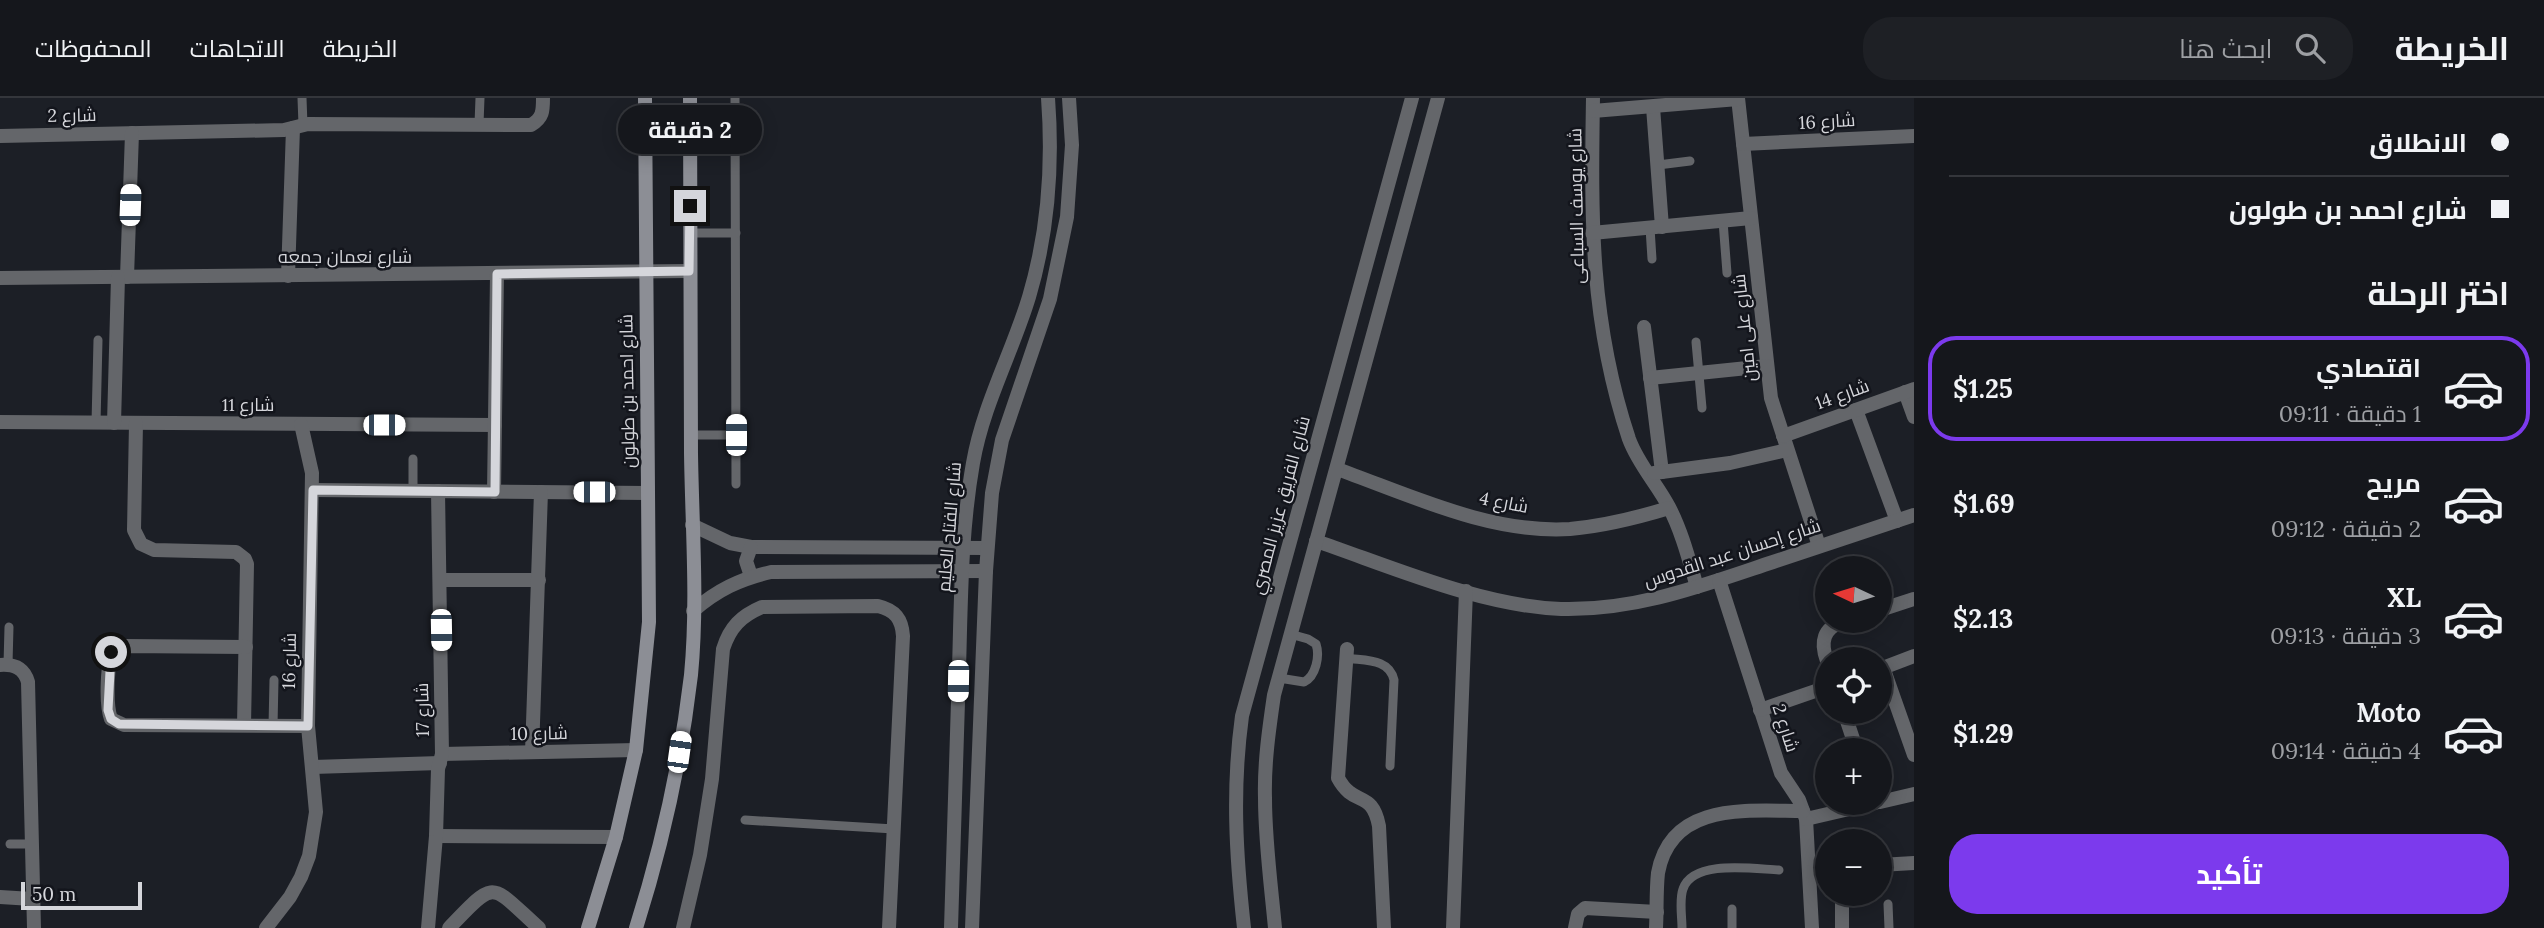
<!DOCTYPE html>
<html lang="ar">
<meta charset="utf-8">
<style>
body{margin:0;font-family:Lora,Cairo,serif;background:#1e2025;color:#f1f3f6;direction:rtl;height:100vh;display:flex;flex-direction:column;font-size:26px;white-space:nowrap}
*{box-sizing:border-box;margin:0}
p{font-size:23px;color:#9d9fa3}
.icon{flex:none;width:38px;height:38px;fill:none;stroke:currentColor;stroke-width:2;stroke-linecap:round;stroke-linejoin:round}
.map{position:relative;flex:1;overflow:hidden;direction:ltr}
.panel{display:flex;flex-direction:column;background:#15171c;width:630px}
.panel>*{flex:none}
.guide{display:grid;align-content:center;height:154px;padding:0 35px;background:#15171c}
.needle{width:46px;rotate:274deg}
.controls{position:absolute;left:1815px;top:458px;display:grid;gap:14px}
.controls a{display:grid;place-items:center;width:77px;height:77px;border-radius:50%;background:#15171c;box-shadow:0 4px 18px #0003,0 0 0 2px #34363b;font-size:35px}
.scale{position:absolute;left:21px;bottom:18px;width:121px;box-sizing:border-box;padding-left:7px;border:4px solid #d5d6db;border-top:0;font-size:19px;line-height:24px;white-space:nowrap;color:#d5d6db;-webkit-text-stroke:5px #13151c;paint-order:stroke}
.end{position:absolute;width:32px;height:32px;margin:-16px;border:9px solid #d5d6db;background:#111;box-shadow:0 0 0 4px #111}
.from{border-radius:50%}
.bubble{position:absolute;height:49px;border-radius:24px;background:#15171c;box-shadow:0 4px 18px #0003,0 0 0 2px #34363b;font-size:23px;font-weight:700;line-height:49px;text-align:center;direction:rtl}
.car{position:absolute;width:21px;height:42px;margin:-21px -10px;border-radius:9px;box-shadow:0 0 5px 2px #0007;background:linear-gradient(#fff 24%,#345 0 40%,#fff 0 76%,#345 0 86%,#fff 0)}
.guide b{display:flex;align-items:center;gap:24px;height:66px;font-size:26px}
.guide b+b{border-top:2px solid #34363b}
.guide i{width:18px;height:18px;background:#f1f3f6}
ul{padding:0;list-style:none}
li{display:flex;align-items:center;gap:21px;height:105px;margin:0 14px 10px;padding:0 21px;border:4px solid transparent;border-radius:28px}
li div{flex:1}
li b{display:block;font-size:26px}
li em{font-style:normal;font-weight:700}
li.selected{border-color:#7c3aed}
li>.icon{width:63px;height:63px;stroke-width:1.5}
h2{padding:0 35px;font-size:32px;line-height:84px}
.primary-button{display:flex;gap:14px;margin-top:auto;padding:14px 35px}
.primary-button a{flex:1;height:80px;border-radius:28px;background:#7c3aed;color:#fff;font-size:28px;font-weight:700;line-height:80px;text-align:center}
header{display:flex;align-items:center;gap:42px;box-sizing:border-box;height:98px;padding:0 35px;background:#15171c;border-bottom:2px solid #34363b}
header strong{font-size:33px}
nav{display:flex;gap:38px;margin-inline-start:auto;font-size:24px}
.search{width:490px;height:63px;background:#1e2025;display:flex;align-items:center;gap:18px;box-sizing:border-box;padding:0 24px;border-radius:28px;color:#9d9fa3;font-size:26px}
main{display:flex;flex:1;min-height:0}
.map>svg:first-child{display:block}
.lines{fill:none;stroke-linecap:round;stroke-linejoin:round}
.lane{stroke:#64666a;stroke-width:9}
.street{stroke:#64666a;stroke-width:14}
.secondary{stroke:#8c8e95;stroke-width:14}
.route{stroke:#d5d6db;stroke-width:9}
.labels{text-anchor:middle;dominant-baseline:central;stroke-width:5;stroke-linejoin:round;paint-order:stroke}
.street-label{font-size:18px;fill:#d5d6db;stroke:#13151c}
</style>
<header>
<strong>الخريطة</strong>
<div class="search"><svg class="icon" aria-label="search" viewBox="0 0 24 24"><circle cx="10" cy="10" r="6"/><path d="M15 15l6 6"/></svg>ابحث هنا</div>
<nav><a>الخريطة</a><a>الاتجاهات</a><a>المحفوظات</a></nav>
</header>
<main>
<section class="panel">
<div class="guide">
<b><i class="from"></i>الانطلاق</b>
<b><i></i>شارع احمد بن طولون</b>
</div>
<h2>اختر الرحلة</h2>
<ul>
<li class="selected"><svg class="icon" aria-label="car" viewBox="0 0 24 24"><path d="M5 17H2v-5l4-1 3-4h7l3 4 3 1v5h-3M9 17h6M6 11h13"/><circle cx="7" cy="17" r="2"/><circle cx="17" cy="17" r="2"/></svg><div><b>اقتصادي</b><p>1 دقيقة · 09:11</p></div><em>$1.25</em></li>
<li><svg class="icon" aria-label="car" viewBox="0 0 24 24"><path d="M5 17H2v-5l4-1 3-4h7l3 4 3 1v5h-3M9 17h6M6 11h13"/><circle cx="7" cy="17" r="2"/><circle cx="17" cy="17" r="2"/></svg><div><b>مريح</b><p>2 دقيقة · 09:12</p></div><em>$1.69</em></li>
<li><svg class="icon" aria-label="car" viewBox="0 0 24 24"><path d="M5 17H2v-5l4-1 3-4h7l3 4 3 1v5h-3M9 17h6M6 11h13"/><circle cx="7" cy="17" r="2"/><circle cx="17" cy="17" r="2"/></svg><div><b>XL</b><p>3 دقيقة · 09:13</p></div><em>$2.13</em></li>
<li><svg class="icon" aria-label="car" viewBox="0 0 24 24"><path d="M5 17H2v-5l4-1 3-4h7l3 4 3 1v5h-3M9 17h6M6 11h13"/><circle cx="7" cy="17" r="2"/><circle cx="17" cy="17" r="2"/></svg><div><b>Moto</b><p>4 دقيقة · 09:14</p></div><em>$1.29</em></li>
</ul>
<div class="primary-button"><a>تأكيد</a></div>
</section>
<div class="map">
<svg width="1914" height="830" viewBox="0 0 1914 830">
<rect width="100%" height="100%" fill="#1c1f26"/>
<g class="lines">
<g class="lane">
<path d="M302 0 303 27"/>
<path d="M735 0 736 386"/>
<path d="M479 26 480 0"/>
<path d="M1658 67 1690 63"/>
<path d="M1723 123 1727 175"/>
<path d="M1650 130 1652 161"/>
<path d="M690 135H736"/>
<path d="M1696 244 1702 310"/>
<path d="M96 325 98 242"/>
<path d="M691 337H736"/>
<path d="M413 393V361"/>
<path d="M1346 560C1365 563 1389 560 1394 582L1390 668"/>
<path d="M8 566 9 529"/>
<path d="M1279 580 1304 584C1316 578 1320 558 1316 546L1308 541 1290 536"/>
<path d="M273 628 274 582"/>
<path d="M745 722 894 731"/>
<path d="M10 746H31"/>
<path d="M1888 806 1889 830"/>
<path d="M1682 830C1682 818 1679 802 1683 791 1693 761 1754 771 1779 772"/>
<path d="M1732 830V811"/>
</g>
<g class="street">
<path d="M1593 0C1591 121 1590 224 1629 341 1638 366 1657 386 1669 409 1682 434 1689 462 1697 489"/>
<path d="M1738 0 1771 300 1819 448"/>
<path d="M1653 9 1662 129"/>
<path d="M1593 13 1738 1"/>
<path d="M0 38 284 32 308 26 531 27C543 20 543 13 543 0"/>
<path d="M1743 46 1914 38"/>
<path d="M1592 135 1751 120"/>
<path d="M288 178 293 30"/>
<path d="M127 179 132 35"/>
<path d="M0 180 689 173"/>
<path d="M1644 229 1662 374"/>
<path d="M1650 280 1767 268"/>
<path d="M1905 294 1914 319"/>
<path d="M1856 312 1897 423"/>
<path d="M0 324 495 327"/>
<path d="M114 325 118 179"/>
<path d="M136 325 134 432 141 446 154 452 236 454 245 461 247 466 244 627"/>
<path d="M1783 338 1914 291"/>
<path d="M1337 371C1410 397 1490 436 1570 431 1604 428 1636 420 1669 410"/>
<path d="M1654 375 1730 365 1787 352"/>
<path d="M313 392 647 395"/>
<path d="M494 394 497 176"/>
<path d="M692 427 730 445 751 449 987 450"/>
<path d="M1316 443C1392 469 1481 508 1561 511 1636 513 1704 487 1773 464 1820 448 1867 433 1914 417"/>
<path d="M751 449 746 463 751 478"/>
<path d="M440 482H539"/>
<path d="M1719 482 1781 675 1799 702 1806 721 1812 830"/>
<path d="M1880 512 1914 501"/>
<path d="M693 513C717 492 740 481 771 474L986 473"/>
<path d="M246 549 124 548 115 551C106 561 106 608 111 621L124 627 308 628"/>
<path d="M1347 551 1338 680C1354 710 1372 691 1379 728L1384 830"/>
<path d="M1827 563C1820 544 1823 530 1844 523"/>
<path d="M0 567C14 566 24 570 28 584L34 830"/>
<path d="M1883 569 1914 657"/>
<path d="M1880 571 1914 558"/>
<path d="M1760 612 1827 589"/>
<path d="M1844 614 1857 653"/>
<path d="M532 654 541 394"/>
<path d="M442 656 636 652"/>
<path d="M313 669 440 665"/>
<path d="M1880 704 1914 696"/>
<path d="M1806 721 1875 705"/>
<path d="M436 738 616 739"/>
<path d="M1880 767 1914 765"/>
<path d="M1810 774 1827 772"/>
<path d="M1842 796V830"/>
<path d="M0 799 32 801"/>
<path d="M266 830 290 799 301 779 309 758 316 714 308 628 312 375 301 326"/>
<path d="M428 830 436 738 438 671 442 656 438 393"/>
<path d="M449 830C497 780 489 785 539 830"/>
<path d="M683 830 700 757 712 681 723 551C730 529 741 518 762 509L878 508C895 512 902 521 903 538L889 830"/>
<path d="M951 830C954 744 956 657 959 571 961 502 961 433 973 365 983 307 1012 255 1029 199 1048 135 1053 66 1048 0"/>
<path d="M972 830 986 473 992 395 1002 342 1050 201 1067 119 1072 47 1069 0"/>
<path d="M1244 830C1236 757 1232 691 1242 618L1412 0"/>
<path d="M1275 830C1271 787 1265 743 1265 700 1264 666 1269 631 1274 597L1438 0"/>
<path d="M1453 830 1466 493"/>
<path d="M1575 830 1578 816 1585 810 1657 814"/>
<path d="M1656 830C1657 812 1656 793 1658 775 1671 703 1749 713 1803 713"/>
</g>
<g class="secondary">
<path d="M588 830 616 739 636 652 649 524 645 0"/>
<path d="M636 830C662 748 681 663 691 577 698 504 692 428 691 355 690 236 690 118 690 0"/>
</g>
</g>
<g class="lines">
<path class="route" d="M111 554 108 612 111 621 119 626 308 628 313 392 495 394 497 176 689 173 690 108"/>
</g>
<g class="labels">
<g class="street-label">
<text transform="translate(72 17) rotate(-1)">شارع 2</text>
<text transform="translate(1827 23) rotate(-3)">شارع 16</text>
<text transform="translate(1576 108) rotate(-91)">شارع يوسف السباعى</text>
<text x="345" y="158">شارع نعمان جمعه</text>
<text transform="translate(1744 230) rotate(-96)">شارع على امين</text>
<text transform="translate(627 293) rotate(-91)">شارع احمد بن طولون</text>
<text transform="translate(1842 296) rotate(-20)">شارع 14</text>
<text x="248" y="306">شارع 11</text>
<text transform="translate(1504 404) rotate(11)">شارع 4</text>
<text transform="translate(1280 407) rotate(-75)">شارع الفريق عزيز المصري</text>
<text transform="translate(949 429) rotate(-85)">شارع الفتاح العليم</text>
<text transform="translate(1732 455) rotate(-18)">شارع إحسان عبد القدوس</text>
<text transform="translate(289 563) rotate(-89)">شارع 16</text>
<text transform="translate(422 612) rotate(-91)">شارع 17</text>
<text transform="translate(1786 630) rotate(72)">شارع 2</text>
<text transform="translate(539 635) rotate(-1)">شارع 10</text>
</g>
</g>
</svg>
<div class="controls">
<a><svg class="needle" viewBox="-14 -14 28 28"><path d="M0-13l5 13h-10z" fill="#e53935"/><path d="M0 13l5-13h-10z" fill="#9d9fa3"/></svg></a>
<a><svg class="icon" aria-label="locate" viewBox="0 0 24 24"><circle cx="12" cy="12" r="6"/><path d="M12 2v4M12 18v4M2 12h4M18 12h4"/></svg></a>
<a>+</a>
<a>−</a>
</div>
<div class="scale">50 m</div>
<i class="end from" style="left:111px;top:554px"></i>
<i class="end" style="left:690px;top:108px"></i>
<div class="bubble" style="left:618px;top:7px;width:144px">2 دقيقة</div>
<i class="car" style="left:130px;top:107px;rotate:2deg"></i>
<i class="car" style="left:384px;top:327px;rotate:90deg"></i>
<i class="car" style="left:736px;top:337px;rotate:0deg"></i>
<i class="car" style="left:594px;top:394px;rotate:270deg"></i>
<i class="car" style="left:441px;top:532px;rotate:179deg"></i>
<i class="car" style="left:958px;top:583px;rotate:181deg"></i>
<i class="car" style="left:679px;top:654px;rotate:8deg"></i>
</div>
</main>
